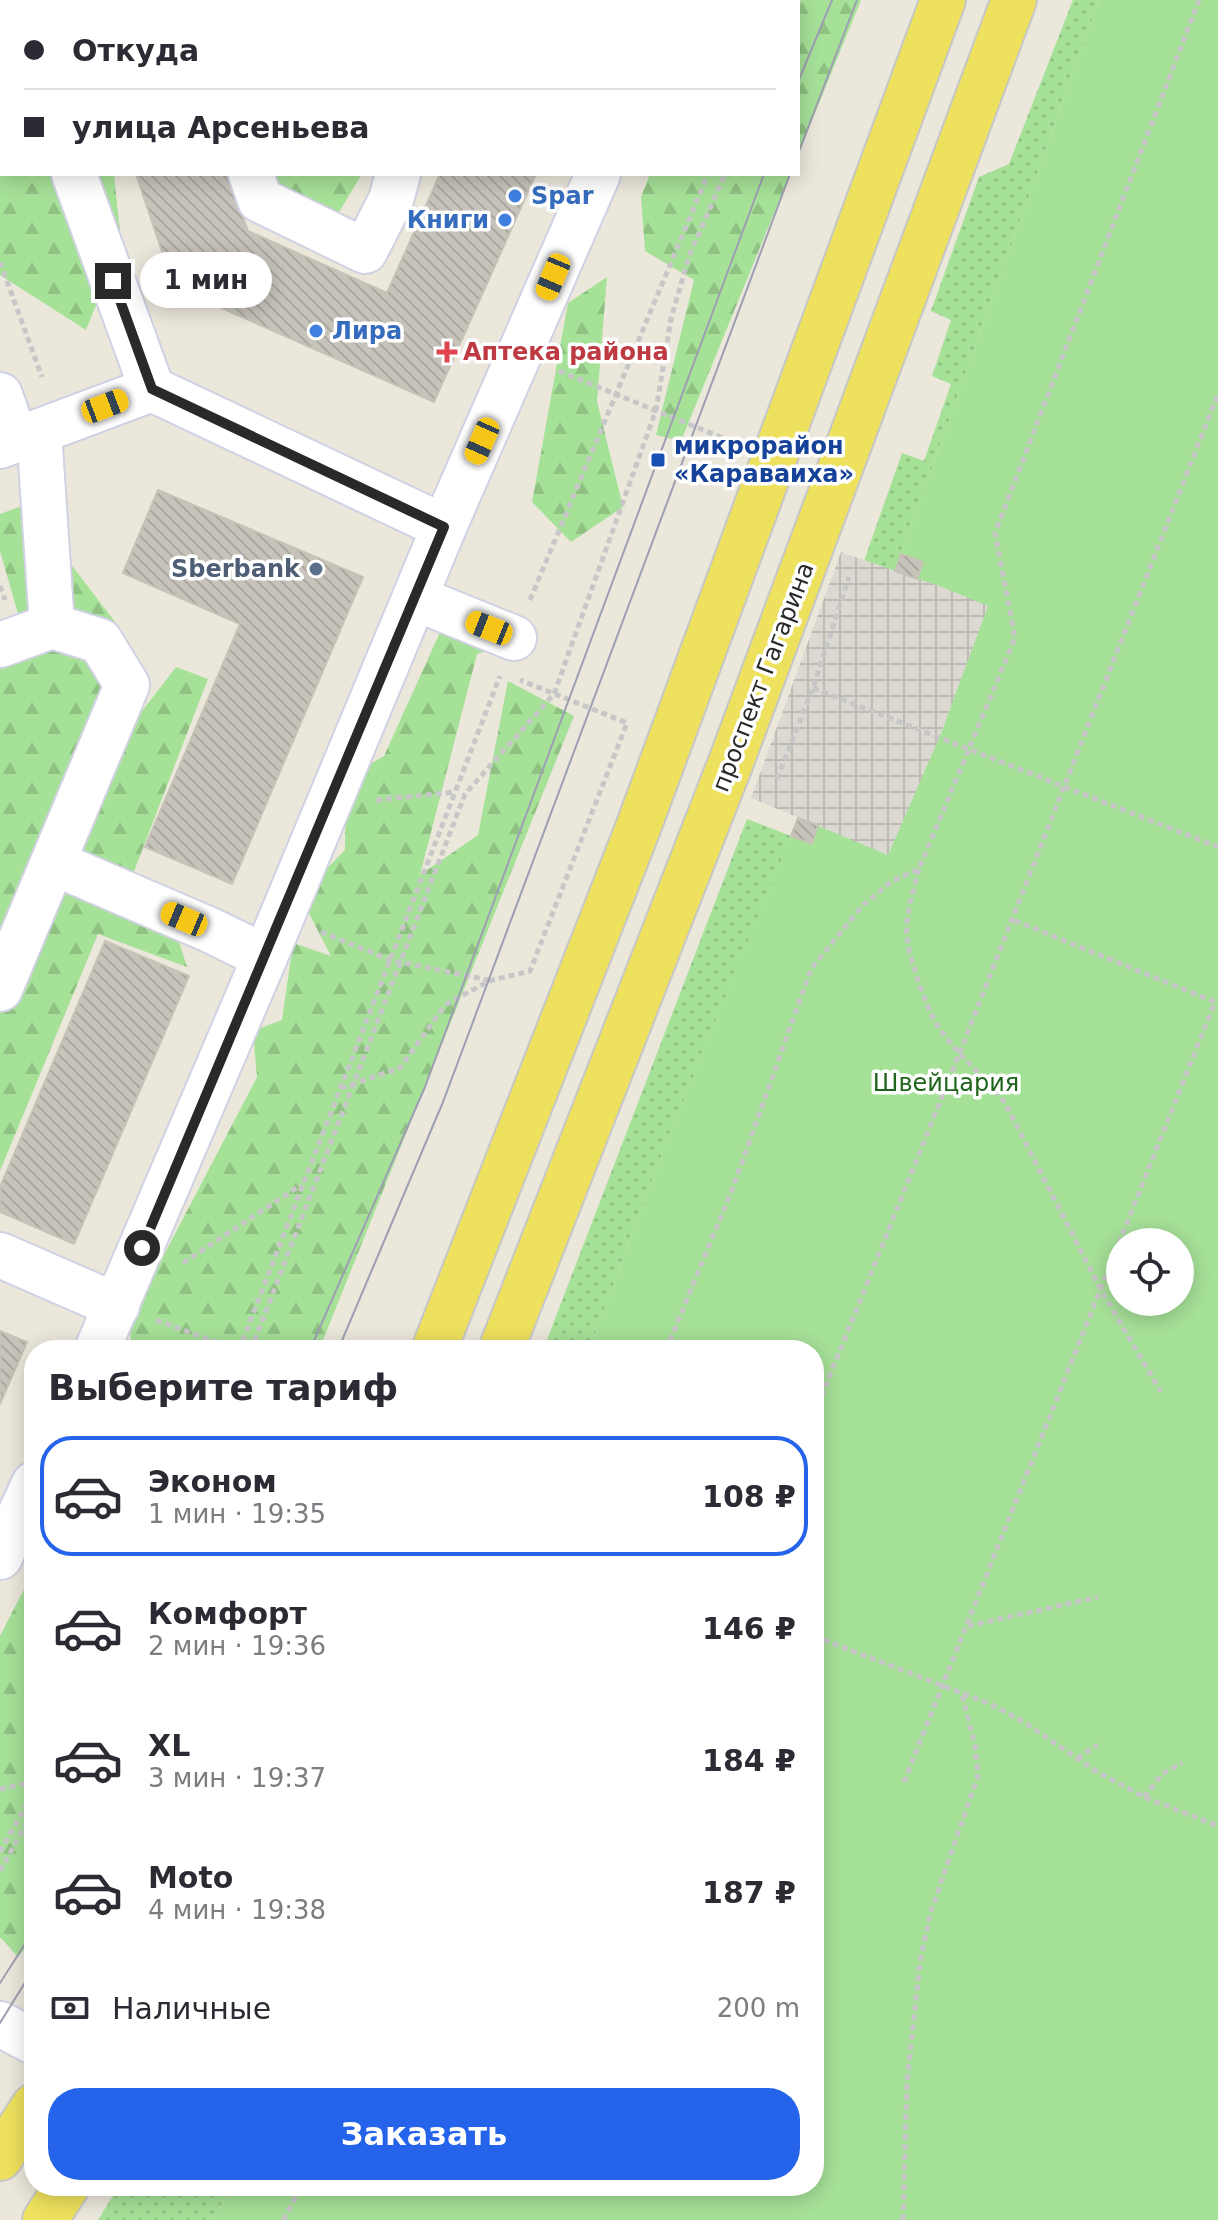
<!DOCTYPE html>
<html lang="ru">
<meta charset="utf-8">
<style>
body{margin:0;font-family:"DejaVu Sans",sans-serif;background:#f2f2f3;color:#2b2b33;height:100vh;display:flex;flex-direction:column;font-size:30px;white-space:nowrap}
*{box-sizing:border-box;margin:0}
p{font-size:26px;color:#7c7c81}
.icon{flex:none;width:44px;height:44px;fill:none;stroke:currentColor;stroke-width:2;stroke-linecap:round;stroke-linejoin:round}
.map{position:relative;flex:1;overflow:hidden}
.sheet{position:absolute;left:24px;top:1340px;width:800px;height:856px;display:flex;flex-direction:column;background:#fff;border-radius:32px;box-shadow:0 4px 20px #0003}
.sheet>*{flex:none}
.banner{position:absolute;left:0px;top:0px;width:800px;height:176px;box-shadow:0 4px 20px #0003;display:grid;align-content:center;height:176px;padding:0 24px;background:#fff}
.tools{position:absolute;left:1106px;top:1228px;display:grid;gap:16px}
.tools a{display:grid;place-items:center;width:88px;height:88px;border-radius:50%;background:#fff;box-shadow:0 4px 20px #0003;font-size:40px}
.end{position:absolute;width:36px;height:36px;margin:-18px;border:10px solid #292929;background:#fff;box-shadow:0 0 0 4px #fff}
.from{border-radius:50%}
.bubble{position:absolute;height:56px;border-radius:28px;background:#fff;box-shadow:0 4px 20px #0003;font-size:26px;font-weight:800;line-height:56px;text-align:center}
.car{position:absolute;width:24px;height:48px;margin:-24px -12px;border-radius:10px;box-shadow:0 0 6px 2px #0007;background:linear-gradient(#f5c518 24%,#345 0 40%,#f5c518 0 76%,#345 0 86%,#f5c518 0)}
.banner b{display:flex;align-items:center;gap:28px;height:76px;font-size:30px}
.banner b+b{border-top:2px solid #e1e1e2}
.banner i{width:20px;height:20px;background:#2b2b33}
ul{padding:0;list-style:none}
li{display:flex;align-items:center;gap:24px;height:120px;margin:0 16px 12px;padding:0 8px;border:4px solid transparent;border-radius:32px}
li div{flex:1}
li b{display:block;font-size:30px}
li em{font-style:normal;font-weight:800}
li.current{border-color:#2563eb}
li>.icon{width:72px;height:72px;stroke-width:1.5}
h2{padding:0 24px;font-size:36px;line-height:96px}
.pay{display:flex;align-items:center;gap:20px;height:88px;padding:0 24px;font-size:30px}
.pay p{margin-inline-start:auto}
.primary-button{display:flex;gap:16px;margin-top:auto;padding:16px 24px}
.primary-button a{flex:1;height:92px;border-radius:32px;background:#2563eb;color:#fff;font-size:32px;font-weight:800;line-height:92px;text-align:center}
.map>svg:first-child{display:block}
.grass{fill:url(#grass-dots)}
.forest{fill:url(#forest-firs)}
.park{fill:#a6e198;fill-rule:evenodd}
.plaza{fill:url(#plaza-grid)}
.building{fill:url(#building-back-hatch);stroke:#c6c3b5;stroke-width:2}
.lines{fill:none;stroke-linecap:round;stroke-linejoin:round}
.minor-casing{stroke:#d0d1e2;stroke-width:48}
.major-casing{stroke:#c7c7c7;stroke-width:48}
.path{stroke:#c7c7c7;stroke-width:5;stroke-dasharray:6 4;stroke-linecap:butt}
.minor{stroke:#fff;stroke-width:44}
.major{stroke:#eee15d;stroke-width:44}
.tram{stroke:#9e9eb3;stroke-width:2}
.route{stroke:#292929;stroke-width:10}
.shop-dot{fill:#3f7fe0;stroke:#fff;stroke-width:3}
.health-dot{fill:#e0444e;stroke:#fff;stroke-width:3}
.transit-dot{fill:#1a4fb4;stroke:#fff;stroke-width:3}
.service-dot{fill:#5c6f8a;stroke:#fff;stroke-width:3}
.labels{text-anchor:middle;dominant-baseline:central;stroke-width:7;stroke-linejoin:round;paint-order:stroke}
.shop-label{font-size:24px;font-weight:bold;fill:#366cbe;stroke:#fff;text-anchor:start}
.health-label{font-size:24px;font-weight:bold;fill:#be3a42;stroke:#fff;text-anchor:start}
.transit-label{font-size:24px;font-weight:bold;fill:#164399;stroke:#fff;text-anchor:start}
.service-label{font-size:24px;font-weight:bold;fill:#4e5e75;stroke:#fff;text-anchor:end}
.street-label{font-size:24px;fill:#292929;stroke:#fff}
.park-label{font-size:24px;fill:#1f651b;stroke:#fff}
</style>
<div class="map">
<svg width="1218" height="2220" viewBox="0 0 1218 2220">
<defs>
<pattern id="grass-dots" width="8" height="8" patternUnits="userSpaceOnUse" patternTransform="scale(2)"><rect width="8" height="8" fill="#a6e198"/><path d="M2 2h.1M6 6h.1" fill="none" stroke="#8fc183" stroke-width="1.8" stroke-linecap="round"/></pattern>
<pattern id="forest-firs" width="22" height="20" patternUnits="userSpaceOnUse" patternTransform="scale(2)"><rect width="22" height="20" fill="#a6e198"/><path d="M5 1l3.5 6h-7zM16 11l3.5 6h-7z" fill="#8fc183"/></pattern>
<pattern id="plaza-grid" width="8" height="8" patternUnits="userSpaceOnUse" patternTransform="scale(2)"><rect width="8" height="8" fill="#dcd9d2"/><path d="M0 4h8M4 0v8" fill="none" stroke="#bdbab4"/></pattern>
<pattern id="building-back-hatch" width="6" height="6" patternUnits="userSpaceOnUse" patternTransform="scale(2)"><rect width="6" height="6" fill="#c7c3bb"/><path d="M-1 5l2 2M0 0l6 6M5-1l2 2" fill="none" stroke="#aba8a1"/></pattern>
</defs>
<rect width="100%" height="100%" fill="#ebe7db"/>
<g class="grass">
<path d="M1073 0H1099L895 571 864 561 902 453 924 461 951 384 932 376 951 320 931 311 979 177 1009 164Z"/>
<path d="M747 819 791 836 663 1151 589 1350H543Z"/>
<path d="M119 2186H233L211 2220H98Z"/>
</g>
<g class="forest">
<path d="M715 0H861L798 155V2H714Z"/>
<path d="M0 138 2 174H114L121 242 86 330 0 275Z"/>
<path d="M265 174H362L336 217 269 183Z"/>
<path d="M650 174H790L681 441 656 435 694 280 645 251 641 197Z"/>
<path d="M607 277 597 401 623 507 571 542 532 502 568 303Z"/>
<path d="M65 490 70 563 115 622 102 675 136 719 176 667 208 679 123 900 177 935 187 967 98 934 0 1171V655L27 645 0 551V514Z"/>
<path d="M446 619 511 641 477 654 420 875 478 835 508 681 574 716 319 1350H132L129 1322 257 1077 253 1031 282 1020 293 943 331 956 300 896 345 850 346 778 384 756Z"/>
<path d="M34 1570V1937L18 1957 0 1937V1636Z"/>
</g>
<path class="park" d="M1099 0H1218V2220H211L233 2186H814V1350H589L663 1151 798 818 818 825 940 736 955 694 917 579 895 571ZM1120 1242H1180V1302H1120Z"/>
<path class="plaza" d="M841 552 942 587 988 606 940 736 888 855 751 798Z"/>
<g class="building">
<path d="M65 0H150V2H66Z"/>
<path d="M517 0H613L516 2Z"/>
<path d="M136 174H227L248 231 387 293 440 174H536L434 402 174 287Z"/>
<path d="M158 490 363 577 232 884 145 847 240 624 123 573Z"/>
<path d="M901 554 923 562 917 579 895 571Z"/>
<path d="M798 818 818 825 812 844 791 836Z"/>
<path d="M105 941 189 976 74 1244 0 1212V1187Z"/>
<path d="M0 1331 27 1342 0 1404Z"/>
</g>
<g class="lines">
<g class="minor-casing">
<g id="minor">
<path d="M10 0 11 2"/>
<path d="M196 0V2"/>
<path d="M446 2 447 0"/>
<path d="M672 2 673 0"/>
<path d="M74 174 152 389"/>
<path d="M251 174 260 200 365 251 391 200 398 174"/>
<path d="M152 389 444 527"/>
<path d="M0 395 16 440"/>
<path d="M39 432 52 626"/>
<path d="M0 446 152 389"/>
<path d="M415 598 514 638"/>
<path d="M0 645 52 626 100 641 127 685 0 989"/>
<path d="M54 863 210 930 265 957"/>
<path d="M0 1255 117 1306"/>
<path d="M97 1350 265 957 444 527 598 174"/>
<path d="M0 1557 34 1484"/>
<path d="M0 2024 34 2042"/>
</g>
</g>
<g class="major-casing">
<g id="major">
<path d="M434 1350 638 828 943 0"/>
<path d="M501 1350 731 762 1014 0"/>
<path d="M0 2158 34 2106"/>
<path d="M45 2220 67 2186"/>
</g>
</g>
<g class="path">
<path d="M743 0V2"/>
<path d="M780 2 781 0"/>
<path d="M798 2 799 0"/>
<path d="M0 262 42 377"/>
<path d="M559 371 735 443"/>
<path d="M0 586 5 600"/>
<path d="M530 600 708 174"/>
<path d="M813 688 1218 847"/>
<path d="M777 779 813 688 849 577"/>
<path d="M376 800 455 792"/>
<path d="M919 869C914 890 905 914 907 936 908 955 926 1007 936 1023 954 1053 984 1075 1005 1103L1100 1288 1161 1392"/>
<path d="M321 932 390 960 488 980"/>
<path d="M341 1088 400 1068 445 1005 489 981 530 971 627 723 520 680"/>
<path d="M183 1263 301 1185"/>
<path d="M156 1320 238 1350"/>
<path d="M239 1350 500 676"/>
<path d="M251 1350 465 794 554 694 656 410 671 319 689 256 725 174"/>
<path d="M666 1350 732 1190 811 969 863 905 892 881 919 869 1015 638 995 533 1199 0"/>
<path d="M814 1415 960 1052 1218 394"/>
<path d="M968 1626 1098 1597"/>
<path d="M814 1636 990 1704 1024 1722 1094 1770 1144 1797 1218 1826"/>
<path d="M1077 1758 1098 1745"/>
<path d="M904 1782 1215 1002 1011 919"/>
<path d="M0 1789 34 1782"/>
<path d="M1144 1797 1162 1774 1182 1763"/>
<path d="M0 1852 34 1791"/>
<path d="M0 1871 34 1810"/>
<path d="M283 2220 302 2186"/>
<path d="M903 2220 907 2082 920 1962 930 1914 978 1776 975 1746 962 1694"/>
</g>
<use href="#minor" class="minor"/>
<use href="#major" class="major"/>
<g class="tram">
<path d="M798 82 832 0"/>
<path d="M798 154 857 0"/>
<path d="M310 1350 425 1087 764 174"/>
<path d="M338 1350 443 1102 790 174"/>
<path d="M0 1983 34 1930"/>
<path d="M0 2023 34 1968"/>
</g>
</g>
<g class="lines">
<path class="route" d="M113 281 152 389 444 527 142 1248"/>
</g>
<g class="shop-dot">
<circle cx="515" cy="196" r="8"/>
<circle cx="505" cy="220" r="8"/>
<circle cx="316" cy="331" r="8"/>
</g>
<path class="health-dot" d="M443 340h8v8h8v8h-8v8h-8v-8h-8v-8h8z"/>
<rect class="transit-dot" x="650" y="452" width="16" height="16" rx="4"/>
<circle class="service-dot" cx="316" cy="569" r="8"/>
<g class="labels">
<g class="shop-label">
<text x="531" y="196">Spar</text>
<text x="489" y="220" text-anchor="end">Книги</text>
<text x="332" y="331">Лира</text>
</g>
<g class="health-label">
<text x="463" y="352">Аптека района</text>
</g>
<g class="transit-label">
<text x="674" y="446">микрорайон<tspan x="674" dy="28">«Караваиха»</tspan></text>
</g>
<g class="service-label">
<text x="300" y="569">Sberbank</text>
</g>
<g class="street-label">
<text transform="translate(763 677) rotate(-69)">проспект Гагарина</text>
</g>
<g class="park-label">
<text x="946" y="1083">Швейцария</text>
</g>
</g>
</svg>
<div class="tools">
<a><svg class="icon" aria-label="locate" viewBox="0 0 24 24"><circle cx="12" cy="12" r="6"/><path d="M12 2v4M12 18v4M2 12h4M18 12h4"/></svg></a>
</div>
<i class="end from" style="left:142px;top:1248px"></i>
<i class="end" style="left:113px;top:281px"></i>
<div class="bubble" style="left:140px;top:252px;width:132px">1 мин</div>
<i class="car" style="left:553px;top:277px;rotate:203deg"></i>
<i class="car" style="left:105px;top:406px;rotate:69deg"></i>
<i class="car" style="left:482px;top:441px;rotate:204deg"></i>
<i class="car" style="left:489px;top:628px;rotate:292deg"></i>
<i class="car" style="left:184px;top:919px;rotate:293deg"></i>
<div class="banner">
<b><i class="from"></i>Откуда</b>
<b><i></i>улица Арсеньева</b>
</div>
<section class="sheet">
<h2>Выберите тариф</h2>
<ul>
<li class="current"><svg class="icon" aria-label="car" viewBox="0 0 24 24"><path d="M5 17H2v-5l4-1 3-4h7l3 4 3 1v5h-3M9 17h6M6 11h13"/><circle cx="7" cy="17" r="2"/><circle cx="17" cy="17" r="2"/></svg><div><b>Эконом</b><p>1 мин · 19:35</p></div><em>108 ₽</em></li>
<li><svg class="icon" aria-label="car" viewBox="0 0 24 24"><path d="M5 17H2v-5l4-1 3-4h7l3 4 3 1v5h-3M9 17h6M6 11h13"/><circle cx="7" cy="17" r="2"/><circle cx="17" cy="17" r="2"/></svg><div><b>Комфорт</b><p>2 мин · 19:36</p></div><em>146 ₽</em></li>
<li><svg class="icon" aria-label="car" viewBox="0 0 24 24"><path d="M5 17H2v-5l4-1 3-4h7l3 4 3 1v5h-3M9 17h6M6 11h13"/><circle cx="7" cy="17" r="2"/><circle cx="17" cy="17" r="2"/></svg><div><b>XL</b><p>3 мин · 19:37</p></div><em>184 ₽</em></li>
<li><svg class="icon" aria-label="car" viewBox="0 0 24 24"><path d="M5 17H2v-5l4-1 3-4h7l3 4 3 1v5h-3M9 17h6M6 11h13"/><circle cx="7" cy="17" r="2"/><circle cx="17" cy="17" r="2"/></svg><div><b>Moto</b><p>4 мин · 19:38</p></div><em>187 ₽</em></li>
</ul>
<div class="pay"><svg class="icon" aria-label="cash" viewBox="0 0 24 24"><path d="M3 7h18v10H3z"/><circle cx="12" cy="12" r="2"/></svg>Наличные<p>200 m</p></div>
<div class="primary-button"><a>Заказать</a></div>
</section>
</div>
